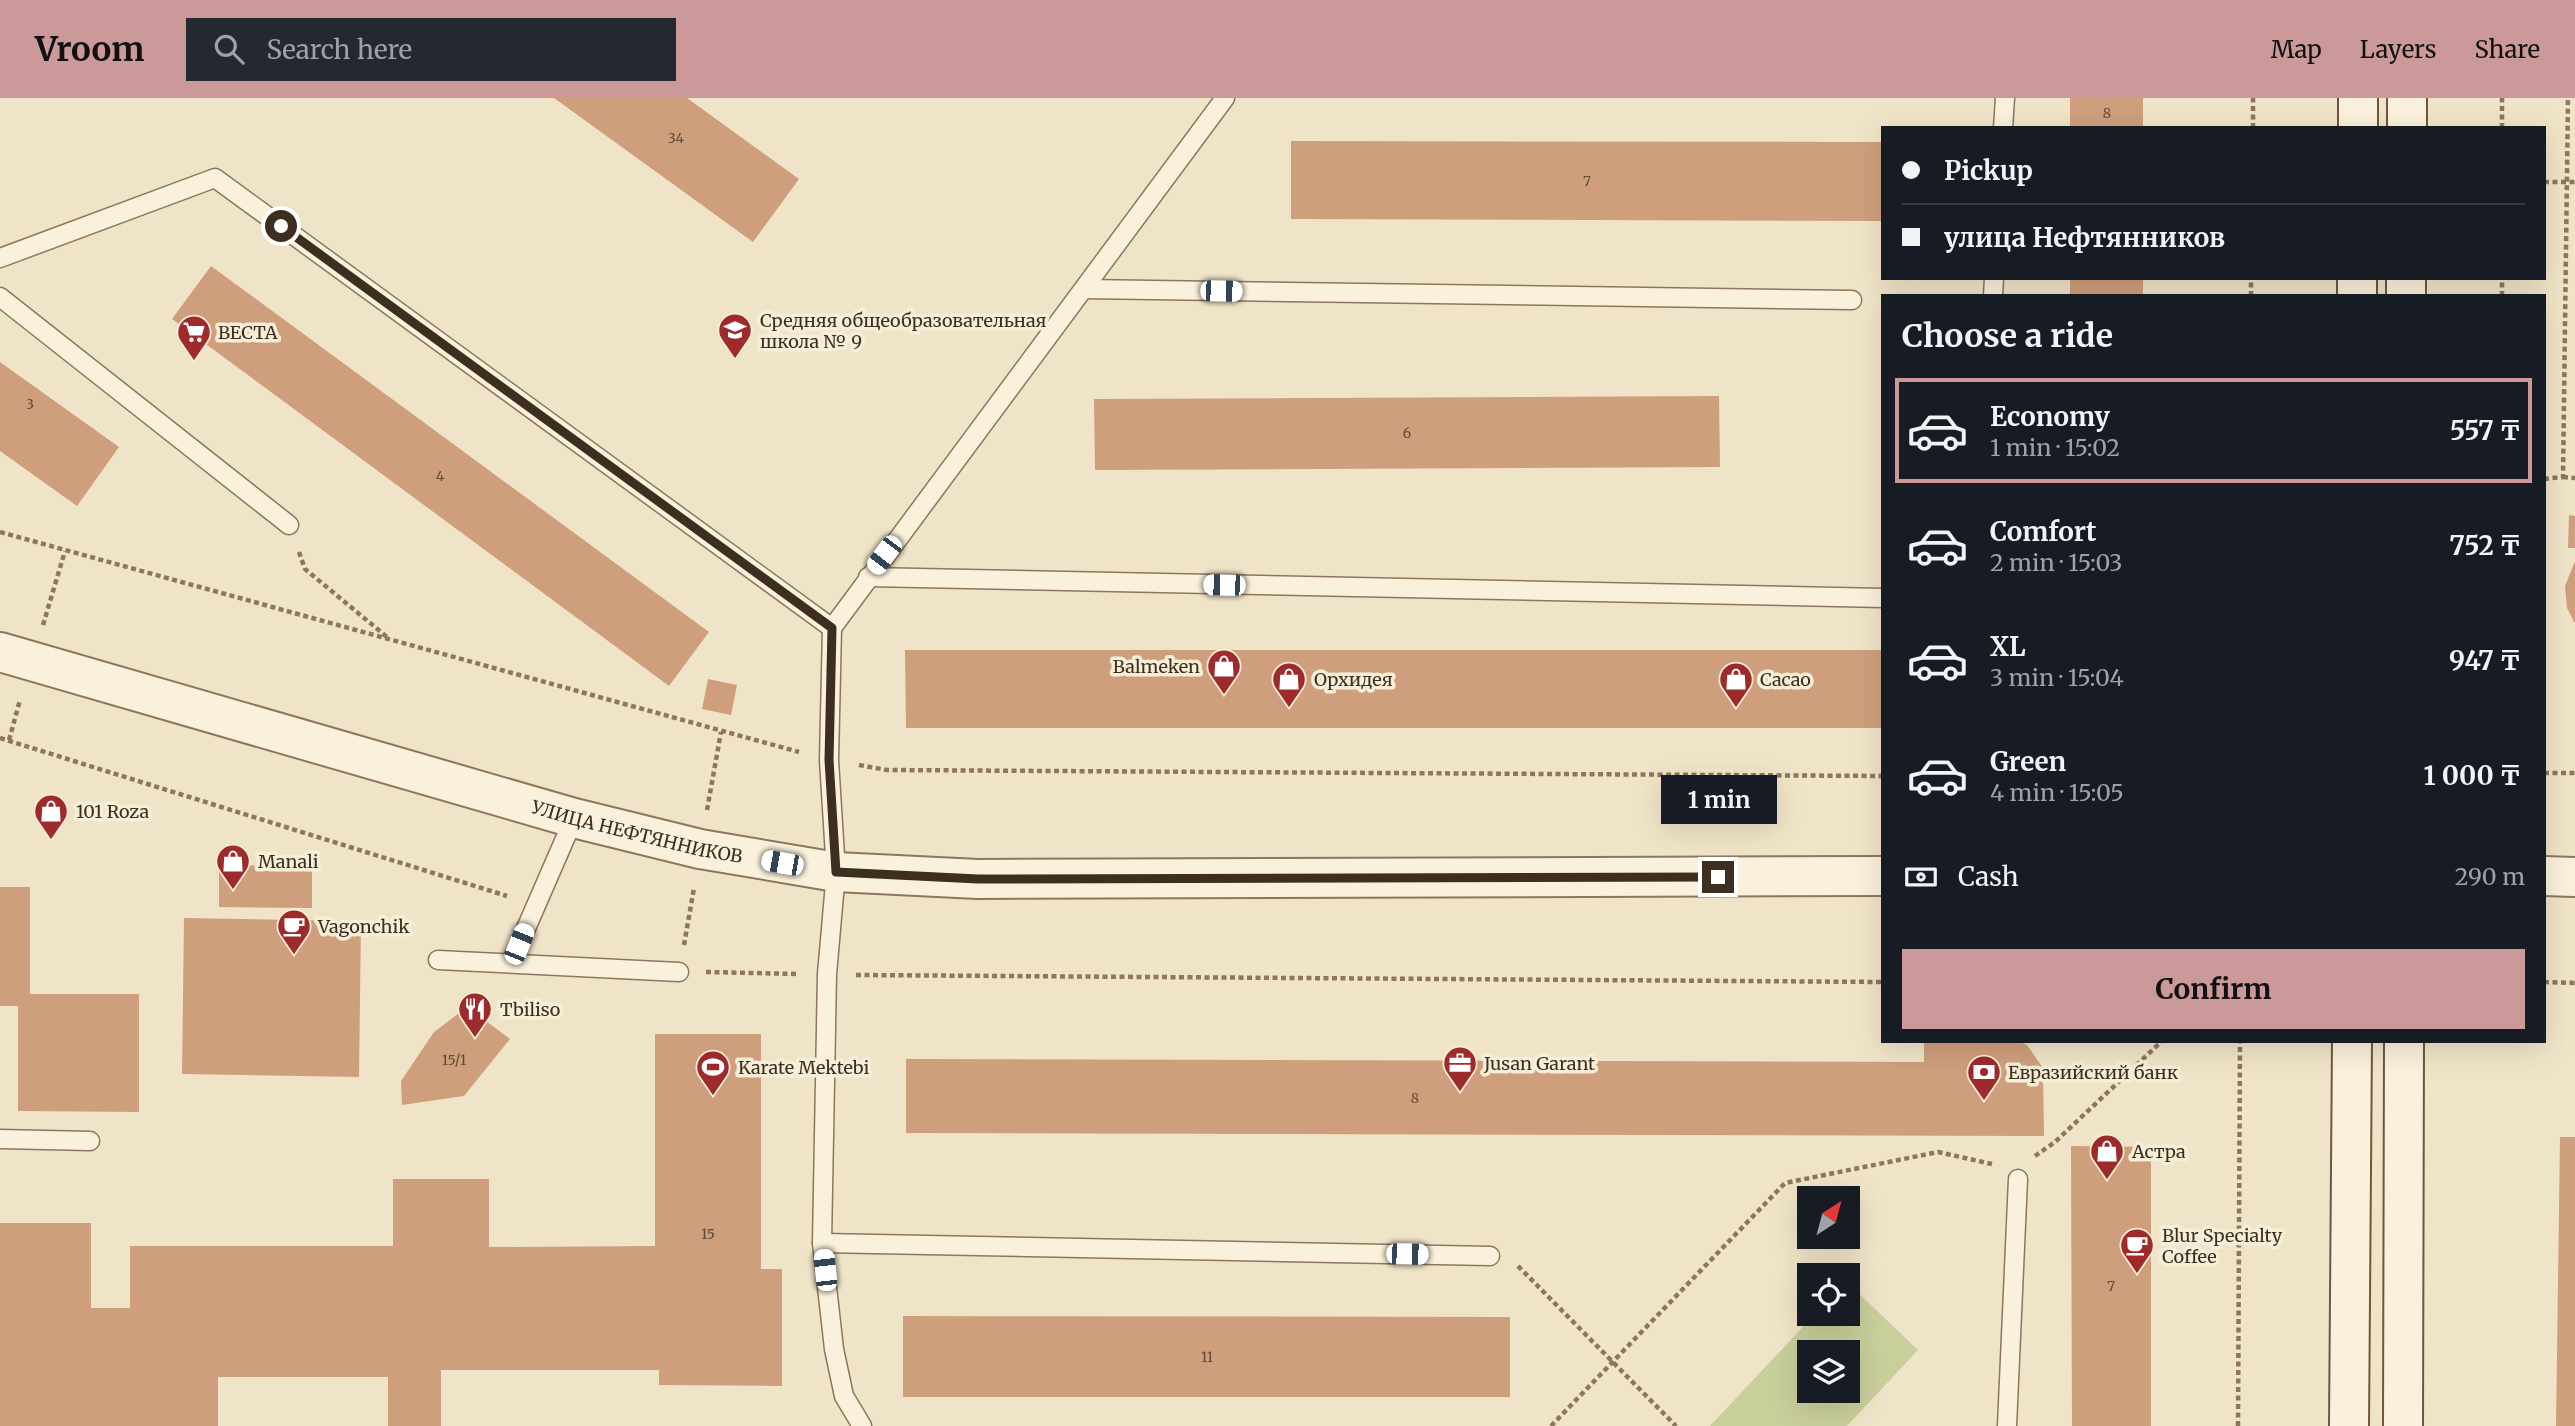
<!DOCTYPE html>
<meta charset="utf-8">
<style>
body{margin:0;font-family:Merriweather,serif;background:#242831;color:#f1f3f6;height:100vh;display:flex;flex-direction:column;font-size:26px;white-space:nowrap}
*{box-sizing:border-box;margin:0}
p{font-size:23px;color:#9ea1a6}
.icon{flex:none;width:38px;height:38px;fill:none;stroke:currentColor;stroke-width:2;stroke-linecap:round;stroke-linejoin:round}
.map{position:relative;flex:1;overflow:hidden}
.panel{position:absolute;left:1881px;top:196px;width:665px;height:749px;display:flex;flex-direction:column;background:#171b24;border-radius:0px;box-shadow:0 7px 28px #0002}
.panel>*{flex:none}
.guide{position:absolute;left:1881px;top:28px;width:665px;height:154px;border-radius:0px;box-shadow:0 7px 28px #0002;display:grid;align-content:center;height:154px;padding:0 21px;background:#171b24}
.needle{width:46px;rotate:36deg}
.controls{position:absolute;left:1797px;top:1088px;display:grid;gap:14px}
.controls a{display:grid;place-items:center;width:63px;height:63px;border-radius:0px;background:#171b24;box-shadow:0 7px 28px #0002;font-size:35px}
.end{position:absolute;width:32px;height:32px;margin:-16px;border:9px solid #3d2e20;background:#fff;box-shadow:0 0 0 4px #fff}
.from{border-radius:50%}
.bubble{position:absolute;height:49px;border-radius:0px;background:#171b24;box-shadow:0 7px 28px #0002;font-size:23px;font-weight:700;line-height:49px;text-align:center}
.car{position:absolute;width:21px;height:42px;margin:-21px -10px;border-radius:9px;box-shadow:0 0 5px 2px #0007;background:linear-gradient(#fff 24%,#345 0 40%,#fff 0 76%,#345 0 86%,#fff 0)}
.guide b{display:flex;align-items:center;gap:24px;height:66px;font-size:26px}
.guide b+b{border-top:2px solid #363941}
.guide i{width:18px;height:18px;background:#f1f3f6}
ul{padding:0;list-style:none}
li{display:flex;align-items:center;gap:21px;height:105px;margin:0 14px 10px;padding:0 7px;border:4px solid transparent;border-radius:0px}
li div{flex:1}
li b{display:block;font-size:26px}
li em{font-style:normal;font-weight:700}
li.active{border-color:#cc999b}
li>.icon{width:63px;height:63px;stroke-width:1.5}
h2{padding:0 21px;font-size:32px;line-height:84px}
.pay{display:flex;align-items:center;gap:18px;height:77px;padding:0 21px;font-size:26px}
.pay p{margin-inline-start:auto}
.cta{display:flex;gap:14px;margin-top:auto;padding:14px 21px}
.cta a{flex:1;height:80px;border-radius:0px;background:#cc999b;color:#111;font-size:28px;font-weight:700;line-height:80px;text-align:center}
header{display:flex;align-items:center;gap:42px;box-sizing:border-box;height:98px;padding:0 35px;background:#cc999b;color:#111}
header strong{font-size:33px}
nav{display:flex;gap:38px;margin-inline-start:auto;font-size:24px}
.search{width:490px;height:63px;background:#242831;display:flex;align-items:center;gap:18px;box-sizing:border-box;padding:0 24px;border-radius:0px;color:#9ea1a6;font-size:26px}
.map>svg:first-child{display:block}
.green{fill:#c9cf9b;fill-rule:evenodd}
.building{fill:#cf9f7d}
.lines{fill:none;stroke-linecap:round;stroke-linejoin:round}
.service-casing{stroke:#8d765c;stroke-width:21}
.tertiary-casing{stroke:#8d765c;stroke-width:42}
.secondary-casing{stroke:#6f573f;stroke-width:42}
.path{stroke:#8d765c;stroke-width:4.5;stroke-dasharray:5 3.5;stroke-linecap:butt}
.service{stroke:#faf1dc;stroke-width:18}
.tertiary{stroke:#faf1dc;stroke-width:38}
.secondary{stroke:#faf1dc;stroke-width:38}
.route{stroke:#3d2e20;stroke-width:9}
.labels{text-anchor:middle;dominant-baseline:central;stroke-width:7;stroke-linejoin:round;paint-order:stroke}
.number-label{font-size:14px;fill:#624a37}
.poi-label{font-size:18px;fill:#3d2e20;stroke:#f7eed8;text-anchor:start}
.street-label{font-size:18px;fill:#3d2e20;stroke:#f7eed8}
</style>
<header>
<strong>Vroom</strong>
<div class="search"><svg class="icon" aria-label="search" viewBox="0 0 24 24"><circle cx="10" cy="10" r="6"/><path d="M15 15l6 6"/></svg>Search here</div>
<nav><a>Map</a><a>Layers</a><a>Share</a></nav>
</header>
<div class="map">
<svg width="2575" height="1328" viewBox="0 0 2575 1328">
<rect width="100%" height="100%" fill="#f0e4c8"/>
<path class="green" d="M1848 1185 1918 1252 1847 1328H1710L1815 1216H1848ZM1810 1255H1848V1293H1810Z"/>
<g class="building">
<path d="M554 0H687L799 81 753 144Z"/>
<rect x="2070" y="0" width="73" height="30"/>
<path d="M1291 43 1883 44V123L1291 121Z"/>
<path d="M211 168 709 534 669 588 172 221Z"/>
<rect x="2070" y="180" width="73" height="18"/>
<path d="M0 264 119 349 77 408 0 353Z"/>
<path d="M1719 298 1720 369 1095 372 1094 301Z"/>
<path d="M2569 417 2575 418V450H2568Z"/>
<path d="M2575 463V526L2567 510 2565 488Z"/>
<path d="M905 552H1883V630H906Z"/>
<path d="M708 581 737 587 731 617 702 611Z"/>
<path d="M219 767 312 768V810L219 809Z"/>
<path d="M0 789H30V896H139V1014L18 1013V908H0Z"/>
<path d="M184 820 361 823 359 979 182 976Z"/>
<path d="M467 909 510 941 464 998 402 1007 401 983 434 934Z"/>
<path d="M655 936H761V1171H782V1288L659 1287V1272H441V1328H388V1279H218V1328H0V1125H91V1210H130V1148H393V1081H489V1149L655 1148Z"/>
<path d="M1924 943H2018L2027 947 2043 970 2044 1038 906 1035V961L1924 964Z"/>
<path d="M2560 1039H2575V1328H2556Z"/>
<path d="M2071 1048 2151 1049V1328H2072Z"/>
<path d="M903 1218 1510 1219V1299H903Z"/>
</g>
<g class="lines">
<g class="service-casing">
<g id="service">
<path d="M2003 30 2005 0"/>
<path d="M0 160 215 80 832 530"/>
<path d="M1084 191 1852 202"/>
<path d="M1993 198 1994 180"/>
<path d="M0 199 289 427"/>
<path d="M868 479 1883 500"/>
<path d="M438 862 679 874"/>
<path d="M511 865 574 720"/>
<path d="M0 1041 90 1043"/>
<path d="M822 1145 1490 1158"/>
<path d="M862 1328 844 1298 834 1251 822 1145 827 876 836 774 829 662 832 530 1225 0"/>
<path d="M2007 1328 2018 1081"/>
</g>
</g>
<g class="tertiary-casing">
<g id="tertiary">
<path id="s1" d="M0 554 574 720 700 751 836 774 978 781 1883 778"/>
<path d="M2544 778 2575 779"/>
</g>
</g>
<g class="secondary-casing">
<g id="secondary">
<path d="M2358 30V0"/>
<path d="M2407 30V0"/>
<path d="M2357 198V180"/>
<path d="M2406 198V180"/>
<path d="M2349 1328 2352 943"/>
<path d="M2403 1328 2404 943"/>
</g>
</g>
<g class="path">
<path d="M2253 30V0"/>
<path d="M2502 30V0"/>
<path d="M2544 84H2575"/>
<path d="M2251 198V180"/>
<path d="M2502 198V180"/>
<path d="M2563 379 2575 380"/>
<path d="M2544 381 2563 379 2568 0"/>
<path d="M0 434 799 654"/>
<path d="M299 454 305 471 387 539"/>
<path d="M43 527 65 453"/>
<path d="M0 640 507 798"/>
<path d="M9 642 20 602"/>
<path d="M859 667 887 672 1883 678"/>
<path d="M2544 675H2575"/>
<path d="M707 712 721 634"/>
<path d="M684 847 694 790"/>
<path d="M706 874 798 876"/>
<path d="M856 877 1883 884"/>
<path d="M2544 884 2575 885"/>
<path d="M2035 1058 2055 1044 2162 943"/>
<path d="M1518 1168 1676 1328"/>
<path d="M1551 1328 1785 1085 1938 1054 1992 1066"/>
<path d="M2238 1328 2240 943"/>
</g>
<use href="#service" class="service"/>
<use href="#tertiary" class="tertiary"/>
<use href="#secondary" class="secondary"/>
</g>
<g class="lines">
<path class="route" d="M281 128 832 530 829 662 836 774 978 781 1718 779"/>
</g>
<defs>
<g id="school-pin" transform="scale(1.75)"><path d="M0 17L-7.5 6A9.5 9.5 0 1 1 7.5 6Z" fill="#9e2a2b" stroke="#f7eed8"/><path d="M0-5L7-2L0 1L-7-2ZM-4 1L0 2.5L4 1V4Q0 6-4 4Z" fill="#fff"/></g>
<g id="supermarket-pin" transform="scale(1.75)"><path d="M0 17L-7.5 6A9.5 9.5 0 1 1 7.5 6Z" fill="#9e2a2b" stroke="#f7eed8"/><path d="M-6-5.5h2.5l.6 2H6L4.5 2H-2.5L-4.4-4H-6ZM-1.5 3.2a1.3 1.3 0 1 0 .1 0ZM3 3.2a1.3 1.3 0 1 0 .1 0Z" fill="#fff"/></g>
<g id="shop-pin" transform="scale(1.75)"><path d="M0 17L-7.5 6A9.5 9.5 0 1 1 7.5 6Z" fill="#9e2a2b" stroke="#f7eed8"/><path d="M-5-2.5h2.3a2.7 3.5 0 0 1 5.4 0H5L5.5 6h-11ZM-1.5-2.5h3a1.5 2.3 0 0 0-3 0Z" fill="#fff"/></g>
<g id="cafe-pin" transform="scale(1.75)"><path d="M0 17L-7.5 6A9.5 9.5 0 1 1 7.5 6Z" fill="#9e2a2b" stroke="#f7eed8"/><path d="M-5.5-4.5H6V0H3Q3 3.5 0 3.5H-2.5Q-5.5 3.5-5.5 0ZM3-3.2v2h1.7v-2ZM-6 4.5H4V6H-6Z" fill="#fff"/></g>
<g id="restaurant-pin" transform="scale(1.75)"><path d="M0 17L-7.5 6A9.5 9.5 0 1 1 7.5 6Z" fill="#9e2a2b" stroke="#f7eed8"/><path d="M-5-6h1v4h1v-4h1v4h1v-4h1v5L-1.5 .5V6h-2V.5L-5-1ZM5-6V6H3V1.5H1.5Q1.5-4 5-6Z" fill="#fff"/></g>
<g id="office-pin" transform="scale(1.75)"><path d="M0 17L-7.5 6A9.5 9.5 0 1 1 7.5 6Z" fill="#9e2a2b" stroke="#f7eed8"/><path d="M-6-3h4V-5.5h4V-3h4V5H-6ZM-1-4.5V-3h2v-1.5ZM-6 0V1H6V0Z" fill="#fff"/></g>
<g id="stadium-pin" transform="scale(1.75)"><path d="M0 17L-7.5 6A9.5 9.5 0 1 1 7.5 6Z" fill="#9e2a2b" stroke="#f7eed8"/><path d="M0-5a6.5 5 0 1 0 0 10a6.5 5 0 1 0 0-10ZM-3.5-1.8h7v3.6h-7Z" fill="#fff"/></g>
<g id="bank-pin" transform="scale(1.75)"><path d="M0 17L-7.5 6A9.5 9.5 0 1 1 7.5 6Z" fill="#9e2a2b" stroke="#f7eed8"/><path d="M-6-4H6V4H-6ZM0-2.3a2.3 2.3 0 1 0 0 4.6a2.3 2.3 0 1 0 0-4.6Z" fill="#fff"/></g>
</defs>
<g fill-rule="evenodd">
<use href="#school-pin" x="735" y="232"/>
<use href="#supermarket-pin" x="194" y="234"/>
<use href="#shop-pin" x="1224" y="568"/>
<use href="#shop-pin" x="1289" y="581"/>
<use href="#shop-pin" x="1736" y="581"/>
<use href="#shop-pin" x="51" y="713"/>
<use href="#shop-pin" x="233" y="763"/>
<use href="#cafe-pin" x="294" y="828"/>
<use href="#restaurant-pin" x="475" y="911"/>
<use href="#office-pin" x="1460" y="965"/>
<use href="#stadium-pin" x="713" y="969"/>
<use href="#bank-pin" x="1984" y="974"/>
<use href="#shop-pin" x="2107" y="1053"/>
<use href="#cafe-pin" x="2137" y="1147"/>
</g>
<g class="labels">
<g class="number-label">
<text x="2107" y="15">8</text>
<text x="676" y="40">34</text>
<text x="1587" y="83">7</text>
<text x="30" y="306">3</text>
<text x="1407" y="335">6</text>
<text x="440" y="378">4</text>
<text x="454" y="962">15/1</text>
<text x="1415" y="1000">8</text>
<text x="708" y="1136">15</text>
<text x="2111" y="1188">7</text>
<text x="1207" y="1259">11</text>
</g>
<g class="poi-label">
<text x="760" y="222">Средняя общеобразовательная<tspan x="760" dy="21">школа № 9</tspan></text>
<text x="218" y="234">ВЕСТА</text>
<text x="1200" y="568" text-anchor="end">Balmeken</text>
<text x="1314" y="581">Орхидея</text>
<text x="1760" y="581">Cacao</text>
<text x="76" y="713">101 Roza</text>
<text x="258" y="763">Manali</text>
<text x="318" y="828">Vagonchik</text>
<text x="500" y="911">Tbiliso</text>
<text x="1484" y="965">Jusan Garant</text>
<text x="738" y="969">Karate Mektebi</text>
<text x="2008" y="974">Евразийский банк</text>
<text x="2132" y="1053">Астра</text>
<text x="2162" y="1137">Blur Specialty<tspan x="2162" dy="21">Coffee</tspan></text>
</g>
<g class="street-label">
<text stroke="none"><textPath href="#s1" startOffset="662">УЛИЦА НЕФТЯННИКОВ</textPath></text>
</g>
</g>
</svg>
<div class="controls">
<a><svg class="needle" viewBox="-14 -14 28 28"><path d="M0-13l5 13h-10z" fill="#e53935"/><path d="M0 13l5-13h-10z" fill="#9ea1a6"/></svg></a>
<a><svg class="icon" aria-label="locate" viewBox="0 0 24 24"><circle cx="12" cy="12" r="6"/><path d="M12 2v4M12 18v4M2 12h4M18 12h4"/></svg></a>
<a><svg class="icon" aria-label="layers" viewBox="0 0 24 24"><path d="M12 4l9 5-9 5-9-5zM3 14l9 5 9-5"/></svg></a>
</div>
<i class="end from" style="left:281px;top:128px"></i>
<i class="end" style="left:1718px;top:779px"></i>
<div class="bubble" style="left:1661px;top:677px;width:116px">1 min</div>
<i class="car" style="left:1221px;top:193px;rotate:91deg"></i>
<i class="car" style="left:884px;top:457px;rotate:217deg"></i>
<i class="car" style="left:1224px;top:487px;rotate:271deg"></i>
<i class="car" style="left:782px;top:765px;rotate:280deg"></i>
<i class="car" style="left:519px;top:846px;rotate:22deg"></i>
<i class="car" style="left:1407px;top:1156px;rotate:91deg"></i>
<i class="car" style="left:825px;top:1172px;rotate:354deg"></i>
<div class="guide">
<b><i class="from"></i>Pickup</b>
<b><i></i>улица Нефтянников</b>
</div>
<section class="panel">
<h2>Choose a ride</h2>
<ul>
<li class="active"><svg class="icon" aria-label="car" viewBox="0 0 24 24"><path d="M5 17H2v-5l4-1 3-4h7l3 4 3 1v5h-3M9 17h6M6 11h13"/><circle cx="7" cy="17" r="2"/><circle cx="17" cy="17" r="2"/></svg><div><b>Economy</b><p>1 min · 15:02</p></div><em>557 ₸</em></li>
<li><svg class="icon" aria-label="car" viewBox="0 0 24 24"><path d="M5 17H2v-5l4-1 3-4h7l3 4 3 1v5h-3M9 17h6M6 11h13"/><circle cx="7" cy="17" r="2"/><circle cx="17" cy="17" r="2"/></svg><div><b>Comfort</b><p>2 min · 15:03</p></div><em>752 ₸</em></li>
<li><svg class="icon" aria-label="car" viewBox="0 0 24 24"><path d="M5 17H2v-5l4-1 3-4h7l3 4 3 1v5h-3M9 17h6M6 11h13"/><circle cx="7" cy="17" r="2"/><circle cx="17" cy="17" r="2"/></svg><div><b>XL</b><p>3 min · 15:04</p></div><em>947 ₸</em></li>
<li><svg class="icon" aria-label="car" viewBox="0 0 24 24"><path d="M5 17H2v-5l4-1 3-4h7l3 4 3 1v5h-3M9 17h6M6 11h13"/><circle cx="7" cy="17" r="2"/><circle cx="17" cy="17" r="2"/></svg><div><b>Green</b><p>4 min · 15:05</p></div><em>1 000 ₸</em></li>
</ul>
<div class="pay"><svg class="icon" aria-label="cash" viewBox="0 0 24 24"><path d="M3 7h18v10H3z"/><circle cx="12" cy="12" r="2"/></svg>Cash<p>290 m</p></div>
<div class="cta"><a>Confirm</a></div>
</section>
</div>
